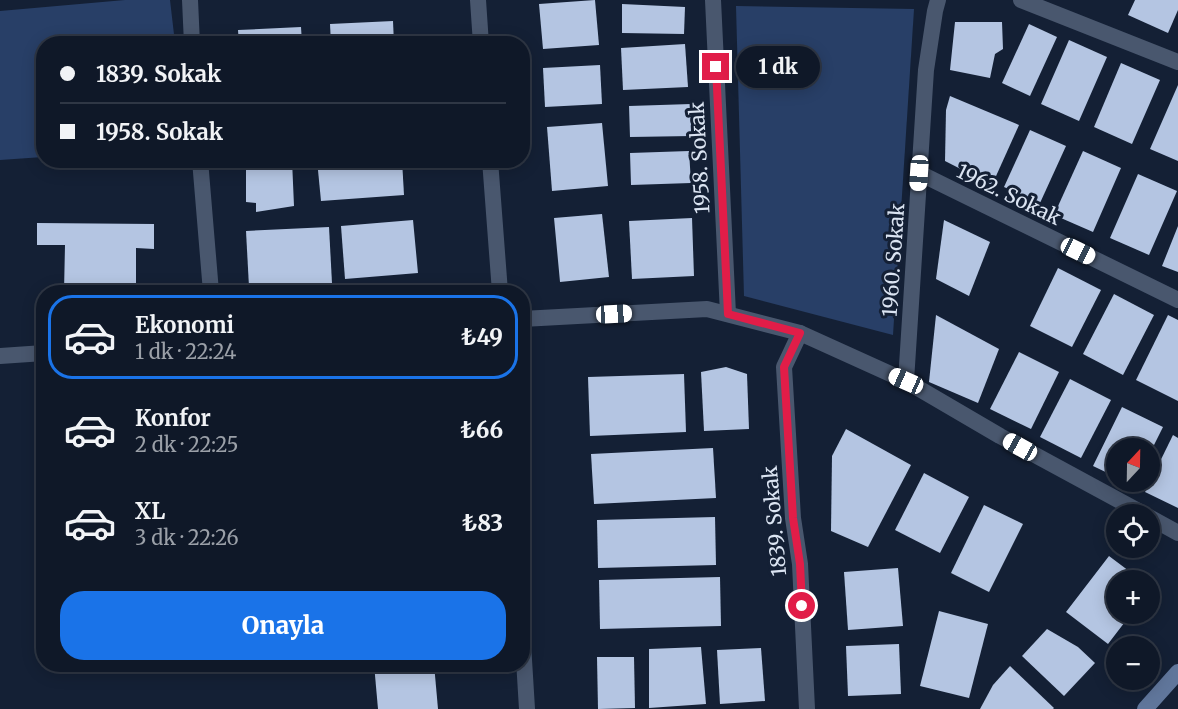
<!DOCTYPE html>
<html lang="tr">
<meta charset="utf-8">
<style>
body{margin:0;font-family:Merriweather,serif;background:#182130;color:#f1f3f6;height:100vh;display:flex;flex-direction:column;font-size:22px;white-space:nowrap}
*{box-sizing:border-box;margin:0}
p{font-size:20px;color:#9ba0a8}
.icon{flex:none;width:33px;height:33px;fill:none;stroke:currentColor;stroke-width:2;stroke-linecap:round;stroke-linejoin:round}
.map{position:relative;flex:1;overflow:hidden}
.details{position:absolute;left:36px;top:285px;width:494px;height:387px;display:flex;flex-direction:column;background:#0f1828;border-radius:24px;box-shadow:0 3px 15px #0003,0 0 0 2px #2f3745}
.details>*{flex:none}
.guide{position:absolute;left:36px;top:36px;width:494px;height:132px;border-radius:24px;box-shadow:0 3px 15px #0003,0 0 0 2px #2f3745;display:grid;align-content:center;height:132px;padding:0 24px;background:#0f1828}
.needle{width:39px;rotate:22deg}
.fabs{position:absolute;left:1106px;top:438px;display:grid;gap:12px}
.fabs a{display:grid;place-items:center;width:54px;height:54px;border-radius:50%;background:#0f1828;box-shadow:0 3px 15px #0003,0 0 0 2px #2f3745;font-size:30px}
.end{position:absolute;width:27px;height:27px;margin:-14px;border:8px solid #e11d48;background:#fff;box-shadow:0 0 0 3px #fff}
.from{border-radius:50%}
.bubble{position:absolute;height:42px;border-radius:21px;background:#0f1828;box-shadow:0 3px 15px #0003,0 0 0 2px #2f3745;font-size:20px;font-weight:800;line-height:42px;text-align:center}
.car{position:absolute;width:18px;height:36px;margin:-18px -9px;border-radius:8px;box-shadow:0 0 4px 2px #0007;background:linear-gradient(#fff 24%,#345 0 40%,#fff 0 76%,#345 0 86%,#fff 0)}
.guide b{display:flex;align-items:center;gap:21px;height:57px;font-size:22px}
.guide b+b{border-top:2px solid #2f3745}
.guide i{width:15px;height:15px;background:#f1f3f6}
ul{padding:10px 0 0;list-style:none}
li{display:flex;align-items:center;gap:18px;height:84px;margin:0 12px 9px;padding:0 12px;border:3px solid transparent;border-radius:24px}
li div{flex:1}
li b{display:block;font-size:22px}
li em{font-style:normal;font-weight:800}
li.selected{border-color:#1a73e8}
li>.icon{width:54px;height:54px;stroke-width:1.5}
.action{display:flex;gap:12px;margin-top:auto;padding:12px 24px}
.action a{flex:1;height:69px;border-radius:24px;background:#1a73e8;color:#fff;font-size:24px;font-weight:800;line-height:69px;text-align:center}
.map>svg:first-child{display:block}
.green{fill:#283f67}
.building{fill:#b4c5e2}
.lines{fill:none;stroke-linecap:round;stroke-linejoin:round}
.minor{stroke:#49576e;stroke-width:16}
.tertiary{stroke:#49576e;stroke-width:16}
.secondary{stroke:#60769b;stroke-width:16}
.route{stroke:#e11d48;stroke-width:8}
.labels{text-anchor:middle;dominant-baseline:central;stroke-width:6;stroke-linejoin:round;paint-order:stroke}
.street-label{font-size:20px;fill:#dbe4f2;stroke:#142035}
</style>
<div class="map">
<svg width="1178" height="709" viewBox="0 0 1178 709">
<rect width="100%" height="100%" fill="#142035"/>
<g class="green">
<path d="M125 0H170L175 43 44 44 43 157 0 160V11Z"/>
<path d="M736 6 914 9 893 335 744 296Z"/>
</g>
<g class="building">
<path d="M595 0 599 45 543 49 539 4Z"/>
<path d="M1135 0H1178V10L1168 33 1128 15Z"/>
<path d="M622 4 685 7 684 34 622 33Z"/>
<path d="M393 21 394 44H331L330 24Z"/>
<path d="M955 22H1002L1003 49 995 54 990 78 950 70Z"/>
<path d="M1029 24 1057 37 1030 96 1002 83Z"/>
<path d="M301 27 302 44H239L238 30Z"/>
<path d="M1069 40 1107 57 1079 121 1041 104Z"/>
<path d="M685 44 688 87 623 90 621 48Z"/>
<path d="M1121 63 1160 80 1132 144 1094 127Z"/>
<path d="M600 65 602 104 545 107 543 68Z"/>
<path d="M1178 85V161L1150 149Z"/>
<path d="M950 96 1019 125 992 185 945 161 946 110Z"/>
<path d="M691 104 692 136 630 137 629 106Z"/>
<path d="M602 123 608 186 552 191 547 127Z"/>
<path d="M1030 130 1066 146 1040 203 1004 187Z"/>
<path d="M689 151 691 183 631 185 630 153Z"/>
<path d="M1083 151 1121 168 1093 232 1054 215Z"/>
<path d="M246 160H292L294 206 256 212V203L246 202Z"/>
<path d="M317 160H402L404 195 321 201Z"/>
<path d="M1138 174 1177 191 1149 255 1110 238Z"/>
<path d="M602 214 609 277 560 282 554 218Z"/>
<path d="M692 218 694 276 632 279 629 221Z"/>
<path d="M413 220 418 273 345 279 341 226Z"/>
<path d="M944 220 990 242 969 296 936 279Z"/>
<path d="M37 223 154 224V249L136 248V292H64L65 245H37Z"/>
<path d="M1178 226V272L1162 266Z"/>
<path d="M329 227 332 283 249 287 246 231Z"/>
<path d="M1058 268 1101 290 1072 347 1030 326Z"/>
<path d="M1114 294 1154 315 1123 375 1083 354Z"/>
<path d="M936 315 999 349 978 403 929 382Z"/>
<path d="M1168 315 1178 320V401L1136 380Z"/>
<path d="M1019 352 1059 372 1031 429 990 409Z"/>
<path d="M726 367 747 374 749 429 704 431 701 372Z"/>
<path d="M684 374 686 432 590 436 588 377Z"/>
<path d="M1070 379 1111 400 1081 458 1040 437Z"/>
<path d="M1122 407 1163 427 1149 455V448H1116V477L1093 466Z"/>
<path d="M846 429 911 465 868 547 831 531 832 456Z"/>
<path d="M1173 435 1178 438V508L1145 492Z"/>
<path d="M713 448 716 498 594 504 591 454Z"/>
<path d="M924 473 969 497 940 553 895 530Z"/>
<path d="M984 505 1023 524 989 592 951 573Z"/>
<path d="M715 517 716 565 598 568 597 520Z"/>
<path d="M1109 556 1141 580H1116V614H1131L1108 644 1066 612Z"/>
<path d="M898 568 903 626 848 630 844 572Z"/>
<path d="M720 577 721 626 600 629 599 580Z"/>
<path d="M939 611 988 624 969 698 920 686Z"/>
<path d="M1047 629 1078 647 1095 663 1064 696 1022 656Z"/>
<path d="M899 644 901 694 848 696 846 646Z"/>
<path d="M701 647 706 704 649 708V649Z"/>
<path d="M761 648 765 701 720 704 717 650Z"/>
<path d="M597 657H634L635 708 598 709Z"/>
<path d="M374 664H434L438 709H378Z"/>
<path d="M1010 666 1054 708 1053 709H980L993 685Z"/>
</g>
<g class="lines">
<g class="minor">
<path d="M190 0 192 44"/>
<path d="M713 0 728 314"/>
<path d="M1021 0 1178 62"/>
<path d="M200 160 211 292"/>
<path d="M919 173 1178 300"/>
<path d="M522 319 707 309 800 333 906 381 1000 436 1144 514"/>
<path d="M800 333 784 367 793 518 800 564 807 709"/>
<path d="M0 356 44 353"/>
<path d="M906 381 926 70 935 11 938 0"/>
<path d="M1149 517 1178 533"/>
</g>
<g class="tertiary">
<path d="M478 0 481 44"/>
<path d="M490 160 500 292"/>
<path d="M522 627 527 709"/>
</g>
<path class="secondary" d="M1145 709 1178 672"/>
</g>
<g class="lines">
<path class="route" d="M716 67 728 314 800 333 784 367 793 518 800 564 802 606"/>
</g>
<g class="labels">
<g class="street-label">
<text transform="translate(699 158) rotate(-93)">1958. Sokak</text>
<text transform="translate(1009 194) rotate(26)">1962. Sokak</text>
<text transform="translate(893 260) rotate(-86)">1960. Sokak</text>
<text transform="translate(774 521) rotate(-95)">1839. Sokak</text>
</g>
</g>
</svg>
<div class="fabs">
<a><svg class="needle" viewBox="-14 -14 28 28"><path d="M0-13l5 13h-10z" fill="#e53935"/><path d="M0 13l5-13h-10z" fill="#9ba0a8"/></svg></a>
<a><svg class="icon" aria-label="locate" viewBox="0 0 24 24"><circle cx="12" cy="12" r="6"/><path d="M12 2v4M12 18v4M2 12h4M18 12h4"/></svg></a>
<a>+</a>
<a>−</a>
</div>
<i class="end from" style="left:802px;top:606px"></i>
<i class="end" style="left:716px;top:67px"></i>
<div class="bubble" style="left:736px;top:46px;width:84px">1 dk</div>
<i class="car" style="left:919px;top:173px;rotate:184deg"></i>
<i class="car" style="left:1078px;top:251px;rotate:116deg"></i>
<i class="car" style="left:614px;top:314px;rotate:87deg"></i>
<i class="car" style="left:906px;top:381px;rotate:294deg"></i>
<i class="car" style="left:1020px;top:447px;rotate:299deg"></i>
<div class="guide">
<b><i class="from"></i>1839. Sokak</b>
<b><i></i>1958. Sokak</b>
</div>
<section class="details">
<ul>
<li class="selected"><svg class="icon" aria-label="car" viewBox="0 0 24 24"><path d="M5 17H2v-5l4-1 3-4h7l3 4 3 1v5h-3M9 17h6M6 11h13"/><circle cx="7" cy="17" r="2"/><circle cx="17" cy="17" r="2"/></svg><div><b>Ekonomi</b><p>1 dk · 22:24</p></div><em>₺49</em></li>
<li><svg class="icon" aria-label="car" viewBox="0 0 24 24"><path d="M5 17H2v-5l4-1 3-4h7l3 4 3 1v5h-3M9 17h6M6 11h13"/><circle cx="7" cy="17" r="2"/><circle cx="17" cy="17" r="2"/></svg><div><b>Konfor</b><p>2 dk · 22:25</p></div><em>₺66</em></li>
<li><svg class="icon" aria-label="car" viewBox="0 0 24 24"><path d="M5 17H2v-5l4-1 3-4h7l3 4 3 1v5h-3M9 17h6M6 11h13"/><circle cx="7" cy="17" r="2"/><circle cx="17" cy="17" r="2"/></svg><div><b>XL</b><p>3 dk · 22:26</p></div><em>₺83</em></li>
</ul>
<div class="action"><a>Onayla</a></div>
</section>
</div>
